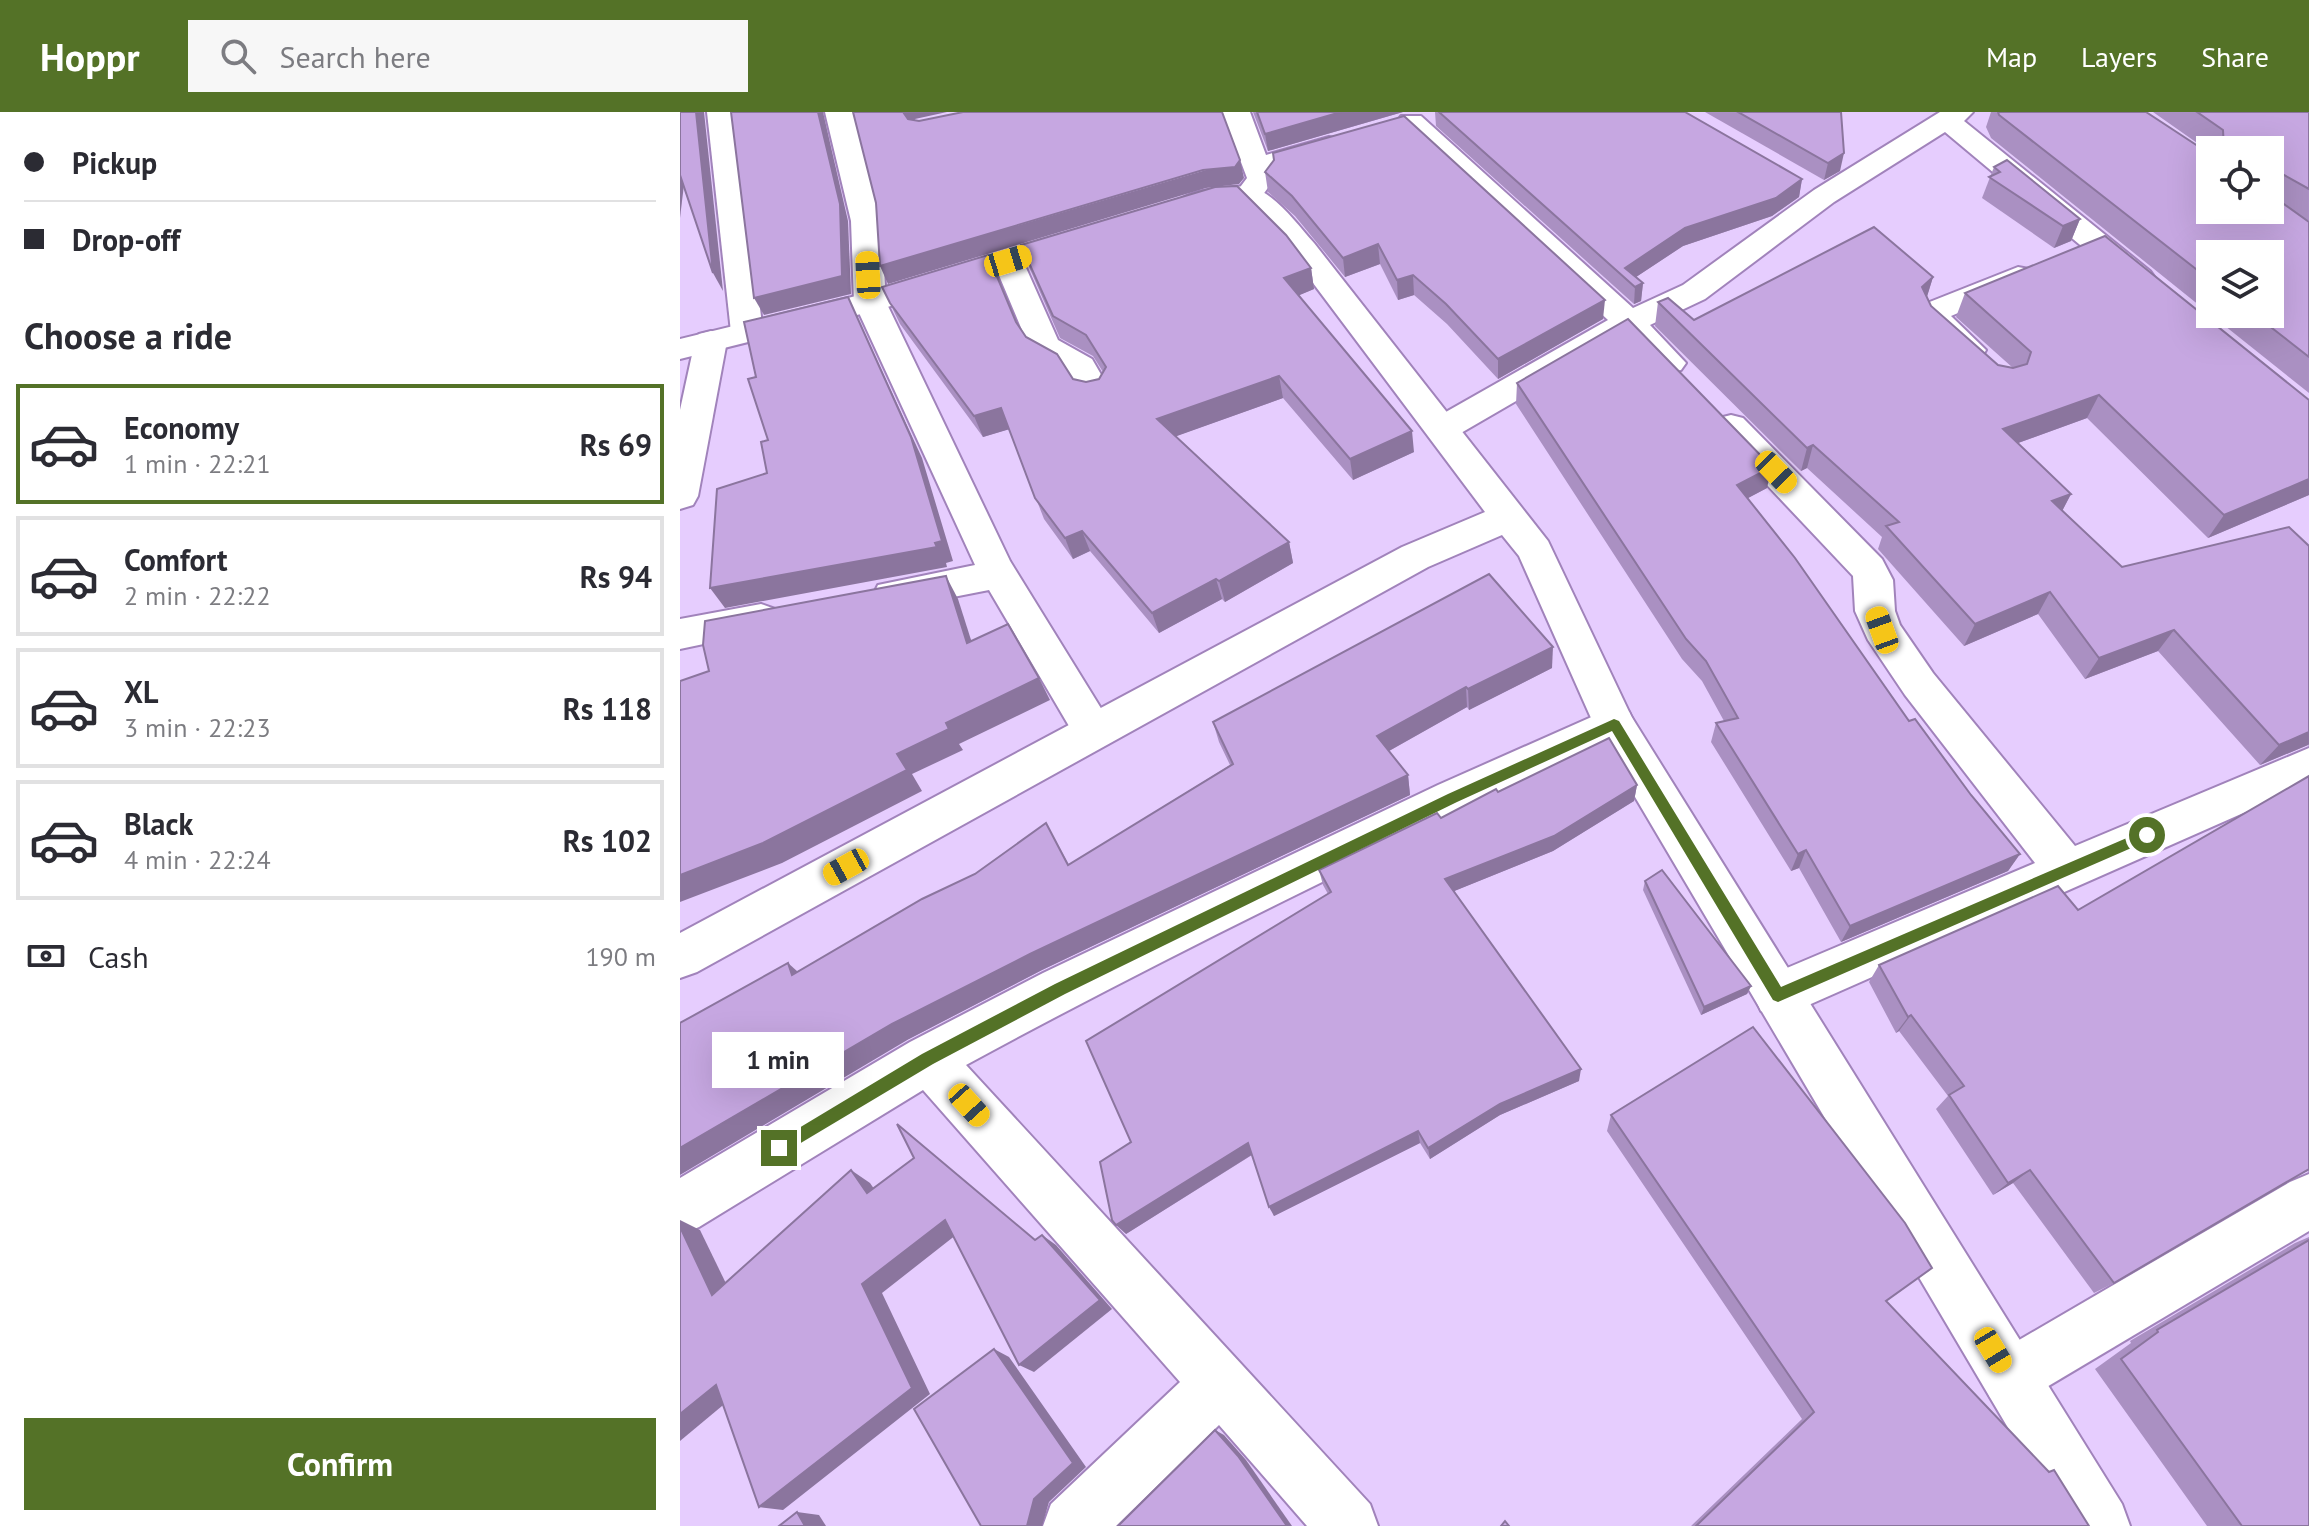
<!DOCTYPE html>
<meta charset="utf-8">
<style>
body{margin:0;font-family:"PT Sans",sans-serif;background:#f7f7f7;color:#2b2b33;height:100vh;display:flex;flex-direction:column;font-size:30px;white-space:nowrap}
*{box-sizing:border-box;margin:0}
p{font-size:26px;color:#7c7c81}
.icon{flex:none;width:44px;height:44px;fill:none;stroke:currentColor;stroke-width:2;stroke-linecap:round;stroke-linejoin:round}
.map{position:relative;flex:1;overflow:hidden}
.side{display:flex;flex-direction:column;background:#fff;width:680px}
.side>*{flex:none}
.hud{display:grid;align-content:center;height:176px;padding:0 24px;background:#fff}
.buttons{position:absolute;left:1516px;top:24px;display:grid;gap:16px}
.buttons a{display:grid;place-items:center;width:88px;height:88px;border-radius:0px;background:#fff;box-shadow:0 8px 32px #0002;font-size:40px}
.end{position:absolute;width:36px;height:36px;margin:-18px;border:10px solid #547227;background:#fff;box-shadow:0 0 0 4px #fff}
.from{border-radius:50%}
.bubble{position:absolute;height:56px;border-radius:0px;background:#fff;box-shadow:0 8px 32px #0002;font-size:26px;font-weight:700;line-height:56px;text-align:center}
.car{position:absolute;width:24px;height:48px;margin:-24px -12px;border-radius:10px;box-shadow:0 0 6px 2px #0007;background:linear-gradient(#f5c518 24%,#345 0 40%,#f5c518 0 76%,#345 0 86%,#f5c518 0)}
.hud b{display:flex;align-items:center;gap:28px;height:76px;font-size:30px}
.hud b+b{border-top:2px solid #e1e1e2}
.hud i{width:20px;height:20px;background:#2b2b33}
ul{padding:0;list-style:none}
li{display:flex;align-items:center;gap:24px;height:120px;margin:0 16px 12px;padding:0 8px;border:4px solid #e1e1e2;border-radius:0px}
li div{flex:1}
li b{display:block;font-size:30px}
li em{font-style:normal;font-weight:700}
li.current{border-color:#547227}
li>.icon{width:72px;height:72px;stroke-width:1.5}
h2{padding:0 24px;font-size:36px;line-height:96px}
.pay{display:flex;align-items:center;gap:20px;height:88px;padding:0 24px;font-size:30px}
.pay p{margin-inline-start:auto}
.action{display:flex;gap:16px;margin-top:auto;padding:16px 24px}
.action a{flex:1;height:92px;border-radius:0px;background:#547227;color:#fff;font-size:32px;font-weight:700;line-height:92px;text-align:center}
header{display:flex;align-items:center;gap:48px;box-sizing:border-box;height:112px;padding:0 40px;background:#547227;color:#fff}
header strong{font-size:38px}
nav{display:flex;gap:44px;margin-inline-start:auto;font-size:28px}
.search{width:560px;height:72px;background:#f7f7f7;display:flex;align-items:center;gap:20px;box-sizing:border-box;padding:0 28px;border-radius:0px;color:#7c7c81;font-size:30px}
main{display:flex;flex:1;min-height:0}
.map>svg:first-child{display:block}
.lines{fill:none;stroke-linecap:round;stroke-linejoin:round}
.street-casing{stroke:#a183bb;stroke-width:4}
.secondary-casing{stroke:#a183bb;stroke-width:4}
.street{fill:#fff;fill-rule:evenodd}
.secondary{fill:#fff;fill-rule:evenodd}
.wall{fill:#aa90c2}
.shaded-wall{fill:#8b759e}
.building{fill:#c6a7e1;stroke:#8b759e;stroke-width:2}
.route{fill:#547227}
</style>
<header>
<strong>Hoppr</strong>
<div class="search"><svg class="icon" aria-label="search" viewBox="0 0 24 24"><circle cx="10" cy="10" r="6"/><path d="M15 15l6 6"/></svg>Search here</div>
<nav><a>Map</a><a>Layers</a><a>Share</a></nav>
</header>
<main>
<section class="side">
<div class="hud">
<b><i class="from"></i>Pickup</b>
<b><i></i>Drop-off</b>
</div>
<h2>Choose a ride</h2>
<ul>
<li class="current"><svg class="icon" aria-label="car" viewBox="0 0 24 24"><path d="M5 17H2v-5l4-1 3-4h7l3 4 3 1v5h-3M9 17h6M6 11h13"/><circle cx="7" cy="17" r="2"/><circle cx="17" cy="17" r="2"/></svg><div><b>Economy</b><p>1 min · 22:21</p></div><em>Rs 69</em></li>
<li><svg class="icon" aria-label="car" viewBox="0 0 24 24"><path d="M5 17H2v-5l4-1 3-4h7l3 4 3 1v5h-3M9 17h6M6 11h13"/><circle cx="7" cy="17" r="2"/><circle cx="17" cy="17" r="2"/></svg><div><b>Comfort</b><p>2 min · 22:22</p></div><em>Rs 94</em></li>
<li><svg class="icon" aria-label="car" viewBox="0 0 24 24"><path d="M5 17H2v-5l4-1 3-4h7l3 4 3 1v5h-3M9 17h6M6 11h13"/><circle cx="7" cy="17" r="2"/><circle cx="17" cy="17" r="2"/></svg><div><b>XL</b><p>3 min · 22:23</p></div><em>Rs 118</em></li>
<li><svg class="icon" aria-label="car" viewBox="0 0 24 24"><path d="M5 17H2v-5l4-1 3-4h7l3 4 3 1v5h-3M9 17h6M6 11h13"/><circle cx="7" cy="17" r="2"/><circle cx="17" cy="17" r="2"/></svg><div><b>Black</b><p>4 min · 22:24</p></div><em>Rs 102</em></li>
</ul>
<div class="pay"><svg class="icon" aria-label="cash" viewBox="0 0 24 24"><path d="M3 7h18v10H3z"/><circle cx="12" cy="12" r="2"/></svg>Cash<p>190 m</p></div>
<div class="action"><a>Confirm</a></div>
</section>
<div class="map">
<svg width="1629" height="1414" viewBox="0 0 1629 1414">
<rect width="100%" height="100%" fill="#e6cdfe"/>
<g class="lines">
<g class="street-casing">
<g id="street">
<path d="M27 0H55L83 220 78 227 67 230 56 227 51 220Z"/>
<path d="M145 0H173L201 109 206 190 330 449 435 619 429 631 414 636 399 631 309 478 212 497 198 493 193 483 198 473 295 453 174 190 171 109Z"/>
<path d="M542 0H570L586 43 649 25 659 27 663 33 659 39 592 59 595 66 582 84 572 87 562 84 558 78 567 66Z"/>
<path d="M1260 0H1293L1284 9 1470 159 1475 166 1470 173 1459 175 1448 173 1265 20 1154 90 1025 187 970 213 1006 251 1001 258C975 265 962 243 946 225L774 325 762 328 750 325 745 317 750 309 928 208 721 16 717 10 721 4H741L953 196 1003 173 1134 78Z"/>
<path d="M328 140 339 143 343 149 378 228 412 247 430 278 425 286 413 289 401 286 387 261 357 245 347 230 313 149 317 143Z"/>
<path d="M1338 155 1349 157 1353 164 1349 171 1271 204 1306 238 1302 245C1277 252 1253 228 1240 208L1237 200 1242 193Z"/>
<path d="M31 219 43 222 47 229 18 384 13 393 0 397V298L15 229 19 222Z"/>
<path d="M1051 303 1063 306 1202 447 1213 468 1215 499 1220 513 1253 561 1395 734 1629 636V672L1115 899 1098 905 1081 899 1074 883 1081 867 1355 751 1225 583 1188 528 1175 499 1173 464 1039 322 1034 314 1039 306Z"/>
<path d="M81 492 95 497 101 507 95 517 0 537V507Z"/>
<path d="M934 595 949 600 955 612 949 624C726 728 503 835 286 953L690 1392 698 1414H627L539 1313 436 1414H363L371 1392 500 1270 243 978 19 1115 0 1123V1066L230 930 363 861 758 673Z"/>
<path d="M1629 1062V1119L1350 1285 1330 1294 1310 1285 1301 1265 1310 1245 1610 1070Z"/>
</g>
</g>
<g class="secondary-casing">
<g id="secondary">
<path d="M569 74C595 81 616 111 634 131L868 429 951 604 1442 1392 1450 1414H1386L919 624 839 444 822 423 748 455 17 860 0 866V821L722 435 805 400 612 143 562 92C542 93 518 104 499 99L494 93C506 77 550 75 569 74Z"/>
<path d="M402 117 413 120 417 126 413 132 201 197 0 247V227L180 183Z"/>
</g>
</g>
<use href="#street" class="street"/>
<use href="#secondary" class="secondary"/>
</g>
<g class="wall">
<path d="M573 0H723L588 39Z"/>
<path d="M755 0H1005L1122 67 1119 85 1092 104 1003 134 956 165 963 171 961 189 954 192 756 14Z"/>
<path d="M1025 0H1161L1160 59 1144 68Z"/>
<path d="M1311 0H1466L1590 98V38H1530V40L1473 0H1629V109L1616 101 1629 110V281L1530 202H1590L1530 142V202L1311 26 1306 15Z"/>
<path d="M1314 55 1400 107 1391 129 1374 136 1302 86Z"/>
<path d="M585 60 923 207 818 267 767 212 734 183 718 188 700 152 665 165 615 104 588 80Z"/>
<path d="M341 133 631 156 634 177 619 183 734 340 673 368 603 286 496 324 609 430 613 451 545 490 542 487 479 521 410 439 393 447 364 407 329 317 303 325 220 212 202 175 336 210 346 225 393 267 406 270 419 267 423 260 413 244 380 226 349 155Z"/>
<path d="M1253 165 1247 184 1251 194 1318 253 1333 256 1276 205 1285 181 1629 288V383L1528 426 1407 306 1338 331 1391 382 1382 399 1442 455 1629 434V634L1628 633 1580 653 1478 539 1405 567 1358 502 1284 534 1198 437 1202 425 1127 356 1121 359 975 214 978 190 1014 208Z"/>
<path d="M837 271 1087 376 1068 386 1229 609 1340 742 1328 759 1161 830 1119 756 1111 759 1031 630 1036 611 1044 609 1022 569 1002 547 836 292Z"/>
<path d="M872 556 789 598 787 595 709 639 728 663 730 683 362 858 229 927 118 859 295 762 366 711 389 753 550 653 539 630 533 610Z"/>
<path d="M1629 664V1061L1628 1059 1618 1063 1434 1171 1414 1181 1333 1071 1313 1083 1256 997 1268 984 1219 919 1216 921 1189 870 1199 853 1398 798Z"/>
<path d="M957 673 954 689 873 739 774 779 899 969 820 1003 750 1047 740 1031 594 1104 572 1043 446 1122 451 1030 648 782 643 773 639 758 761 706 818 680Z"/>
<path d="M965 769 1071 874 1067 882 1021 903 963 778Z"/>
<path d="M931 1003 1206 1189 1368 1360 1374 1358 1409 1414H1011L1122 1307 927 1019Z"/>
<path d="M1629 1125V1414H1527L1415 1257 1451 1231 1450 1229 1615 1131Z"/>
</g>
<g class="shaded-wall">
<path d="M16 0H24L43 179 33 161Z"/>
<path d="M138 0H143L168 109 171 182 84 203 74 186Z"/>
<path d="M222 0H267L235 7 230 18Z"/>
<path d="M661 0H723L588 39 585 22Z"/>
<path d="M1164 41 1160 59 1144 68 1148 51Z"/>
<path d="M560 48 564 66 559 72 526 76 208 172 200 154Z"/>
<path d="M0 56 5 64 0 106Z"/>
<path d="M1122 67 1119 85 1092 104 1003 134 950 169 945 156 1005 116Z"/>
<path d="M1400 107 1391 129 1374 136 1383 114Z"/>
<path d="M698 132 700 152 665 165 663 146Z"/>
<path d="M631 156 634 177 608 188 604 166Z"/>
<path d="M733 163 734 183 718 188 717 168Z"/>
<path d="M1253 165 1246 188 1242 175Z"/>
<path d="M963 171 961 189 954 192 955 175Z"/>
<path d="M168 185 242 346 273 449 266 451 267 455 45 496 30 476 257 435Z"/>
<path d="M925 188 923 207 818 267V247Z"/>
<path d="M599 264 603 286 483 329 477 307Z"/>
<path d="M1419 283 1407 306 1313 340 1323 317Z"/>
<path d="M321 296 330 317 303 325 294 304Z"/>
<path d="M732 319 734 340 673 368 670 347Z"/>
<path d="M1133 333 1127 356 1121 359 1127 336Z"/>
<path d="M1092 355 1087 376 1053 394 1057 373Z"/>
<path d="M1629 367V383L1528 426 1544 403Z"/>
<path d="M1391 382 1379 405 1372 389Z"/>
<path d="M402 419 410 439 393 447 385 426Z"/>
<path d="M609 430 613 451 545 490 539 469Z"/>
<path d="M266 464 278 487 299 553 287 531Z"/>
<path d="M536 467 542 487 479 521 472 501Z"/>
<path d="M1370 480 1358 502 1284 534 1295 512Z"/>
<path d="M1494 518 1478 539 1405 567 1419 546Z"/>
<path d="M873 535 872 556 789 598 788 577Z"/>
<path d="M359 566 370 588 279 632 283 638 232 662 242 679 102 751 0 790V763L217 642 266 611Z"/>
<path d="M786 575 787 595 700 644 697 624Z"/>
<path d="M1629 620V632L1628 633 1580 653 1599 633Z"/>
<path d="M728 663 730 683 362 858 229 927 0 1063V1036L212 912 350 842Z"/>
<path d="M957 673 954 689 873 739 767 782 765 767Z"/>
<path d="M1126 738 1119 756 1111 759 1118 742Z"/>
<path d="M1340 742 1328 759 1161 830 1170 814Z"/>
<path d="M108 851 127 868 112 863Z"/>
<path d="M1071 874 1067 882 1021 903 1024 895Z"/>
<path d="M1231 903 1219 919 1216 921 1228 905Z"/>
<path d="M901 957 899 969 820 1003 750 1047 748 1036 820 992Z"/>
<path d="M738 1019 740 1031 594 1104 589 1095Z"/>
<path d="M568 1031 573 1042 446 1122 436 1113Z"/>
<path d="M171 1058 190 1071 205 1093 187 1081Z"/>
<path d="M1350 1058 1333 1071 1313 1083 1328 1071Z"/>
<path d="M0 1108 20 1118 56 1192 32 1183 0 1115Z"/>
<path d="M265 1108 281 1119 202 1181 250 1282 103 1398 79 1395 182 1172Z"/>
<path d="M362 1123 376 1133 432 1197 354 1260 339 1253Z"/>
<path d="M314 1237 329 1245 406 1355 369 1390 362 1414H347Z"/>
<path d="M36 1273 60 1279 0 1329V1302Z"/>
<path d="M535 1318 544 1323 566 1348 612 1414H607Z"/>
<path d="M117 1400 139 1403 146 1414H125Z"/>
</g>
<g class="building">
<path d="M0 0H16L33 161 0 63Z"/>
<path d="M51 0H138L160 92 162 164 74 186Z"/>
<path d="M173 0H223L228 7 239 9 283 0H542L560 48 555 55 523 58 200 154 196 91Z"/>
<path d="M577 0H661L585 22Z"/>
<path d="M759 0H1005L1122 67 1096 86 1005 116 945 156 963 171 955 175Z"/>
<path d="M1058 0H1161L1164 41 1148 51Z"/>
<path d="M1318 0H1466L1530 42V98H1590V82L1629 110V245L1574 202H1590V142H1530V168L1319 3Z"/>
<path d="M1517 0H1629V77L1604 63 1600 66V72H1590V38H1544L1543 18Z"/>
<path d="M724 4 925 188 818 247 766 192 733 163 717 168 698 132 663 146 612 84 585 60 594 48 593 41Z"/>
<path d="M1327 48 1400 107 1383 114 1309 65 1320 60 1314 55Z"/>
<path d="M557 74 606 123 631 156 604 166 732 319 670 347 599 264 477 307 609 430 539 469 536 467 472 501 402 419 385 426 355 386 321 296 294 304 210 191 202 175 308 143 336 210 346 225 377 242 393 267 406 270 419 267 426 255 406 223 373 204 341 133 535 75Z"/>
<path d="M1194 115 1253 165 1242 175 1251 194 1318 253 1333 256 1347 252 1351 240 1285 181 1425 124 1629 288V367L1544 403 1419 283 1323 317 1391 382 1372 389 1442 455 1609 415 1629 434V620L1599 633 1494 518 1419 546 1370 480 1295 512 1206 414 1219 410 1133 333 1127 336 978 190 988 186 1014 208Z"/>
<path d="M168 185 231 325 262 429 255 431 257 435 30 476 37 377 87 361 81 330 88 328 68 267 76 265 64 210Z"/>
<path d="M948 207 1092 355 1057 373 1115 446 1229 609 1235 607 1291 683 1340 742 1170 814 1126 738 1118 742 1036 611 1058 606 1026 549 1006 527 837 271Z"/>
<path d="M809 462 873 535 788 577 786 575 697 624 728 663 350 842 212 912 0 1036V911L108 851 112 863 242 787 295 762 366 711 388 753 553 652 533 610Z"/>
<path d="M266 464 287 531 328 512 359 566 266 611 269 617 217 642 227 658 83 731 0 763V569L29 559 23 533 25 509Z"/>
<path d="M929 626 957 673 874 724 765 767 901 957 820 992 748 1036 738 1019 589 1095 568 1031 436 1113 432 1108 420 1050 451 1030 406 929 651 780 639 758 757 701 761 706 816 677 818 680Z"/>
<path d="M1629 664V1057L1434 1171 1350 1058 1328 1071 1269 983 1284 974 1231 903 1228 905 1199 853 1378 774 1398 798Z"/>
<path d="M982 758 1071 874 1024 895 965 769Z"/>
<path d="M1073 915 1225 1111 1252 1156 1206 1189 1369 1360 1374 1358 1409 1414H1016L1134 1300 931 1003Z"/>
<path d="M217 1012 355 1128 362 1123 420 1188 339 1253 265 1108 182 1172 232 1276 79 1395 36 1273 0 1302V1115L32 1183 171 1058 187 1081 234 1046Z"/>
<path d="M1629 1128V1414H1562L1441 1247 1478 1220 1477 1218Z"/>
<path d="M314 1237 393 1351 354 1387 347 1414H301L234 1297Z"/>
<path d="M535 1318 558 1344 607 1414H438Z"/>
<path d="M117 1400 125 1414H99Z"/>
<path d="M825 1409 829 1414H821Z"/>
</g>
<path class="route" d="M934 607 939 609 1101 875 1463 719H1472L1474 723 1472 727 1098 890 1093 888 932 619 777 690 385 882 253 952 104 1041H94V1031L242 942 375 872 768 682Z"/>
</svg>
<div class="buttons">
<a><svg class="icon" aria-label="locate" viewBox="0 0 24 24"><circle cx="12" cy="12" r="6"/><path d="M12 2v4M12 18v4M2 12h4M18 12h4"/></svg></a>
<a><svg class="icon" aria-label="layers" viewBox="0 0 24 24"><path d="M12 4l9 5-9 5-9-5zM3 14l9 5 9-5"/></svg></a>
</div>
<i class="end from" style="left:1467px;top:723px"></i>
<i class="end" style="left:99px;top:1036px"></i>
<div class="bubble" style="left:32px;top:920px;width:132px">1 min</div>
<i class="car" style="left:328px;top:149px;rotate:73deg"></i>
<i class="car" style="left:188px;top:163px;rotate:357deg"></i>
<i class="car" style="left:1096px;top:360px;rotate:136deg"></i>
<i class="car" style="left:1202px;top:518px;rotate:340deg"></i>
<i class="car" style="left:166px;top:755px;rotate:241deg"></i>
<i class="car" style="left:289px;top:993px;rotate:138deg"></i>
<i class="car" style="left:1313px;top:1238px;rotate:149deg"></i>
</div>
</main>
